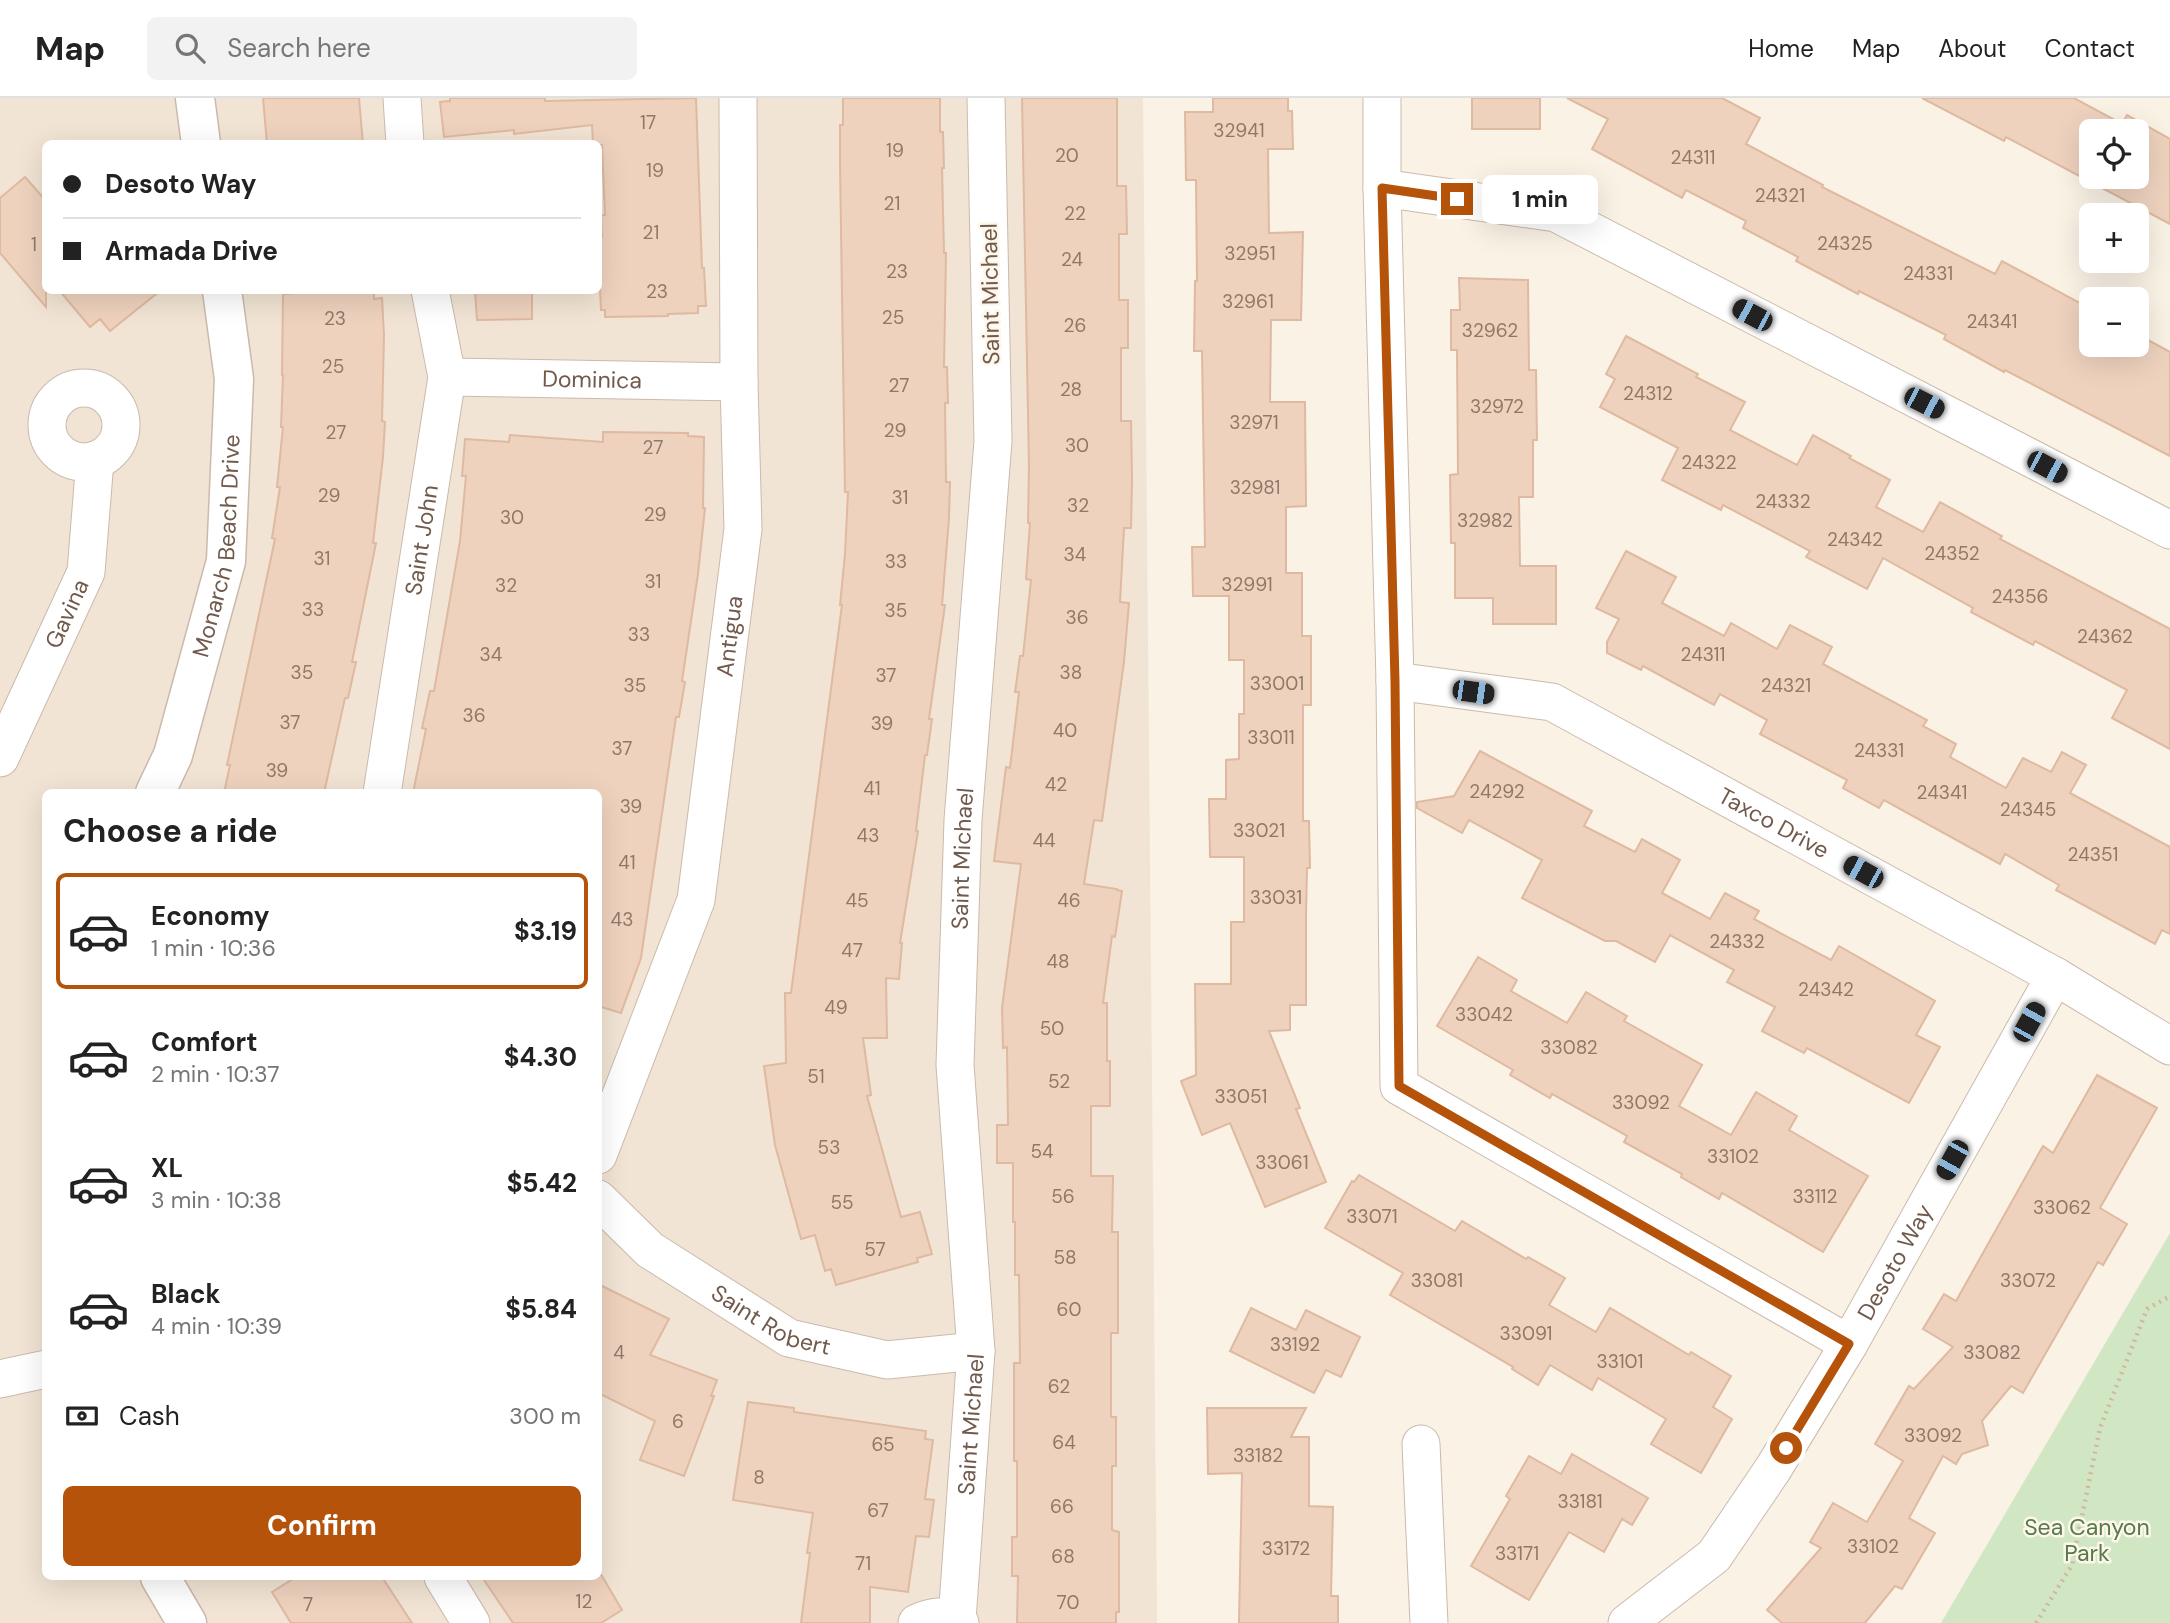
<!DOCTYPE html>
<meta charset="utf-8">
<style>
body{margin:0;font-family:"DM Sans",sans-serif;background:#f2f2f2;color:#222;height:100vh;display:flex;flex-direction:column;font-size:26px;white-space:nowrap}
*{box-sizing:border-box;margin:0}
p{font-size:23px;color:#767676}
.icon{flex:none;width:38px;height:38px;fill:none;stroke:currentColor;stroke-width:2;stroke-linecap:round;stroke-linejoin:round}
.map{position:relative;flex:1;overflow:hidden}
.sheet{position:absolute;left:42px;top:691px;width:560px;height:791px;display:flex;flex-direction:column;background:#fff;border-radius:10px;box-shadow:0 7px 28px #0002}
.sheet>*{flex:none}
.hud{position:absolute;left:42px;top:42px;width:560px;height:154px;border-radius:10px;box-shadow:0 7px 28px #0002;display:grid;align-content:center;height:154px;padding:0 21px;background:#fff}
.fabs{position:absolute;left:2079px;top:21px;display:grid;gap:14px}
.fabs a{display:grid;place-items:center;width:70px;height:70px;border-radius:10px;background:#fff;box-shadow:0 7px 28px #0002;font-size:35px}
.end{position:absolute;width:32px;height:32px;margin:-16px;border:9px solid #b45309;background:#fff;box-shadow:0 0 0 4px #fff}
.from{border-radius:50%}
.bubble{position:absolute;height:49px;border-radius:10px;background:#fff;box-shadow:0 7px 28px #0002;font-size:23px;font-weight:700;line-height:49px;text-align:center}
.car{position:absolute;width:21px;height:42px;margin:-21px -10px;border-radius:9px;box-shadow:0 0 5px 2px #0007;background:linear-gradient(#222 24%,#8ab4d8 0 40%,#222 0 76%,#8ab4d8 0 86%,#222 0)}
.hud b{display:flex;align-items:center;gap:24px;height:66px;font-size:26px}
.hud b+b{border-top:2px solid #e0e0e0}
.hud i{width:18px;height:18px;background:#222}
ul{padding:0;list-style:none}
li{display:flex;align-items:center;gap:21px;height:116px;margin:0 14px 10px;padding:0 7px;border:4px solid transparent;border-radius:10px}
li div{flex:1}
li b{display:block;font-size:26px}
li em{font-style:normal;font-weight:700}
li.active{border-color:#b45309}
li>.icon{width:63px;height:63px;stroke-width:1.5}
h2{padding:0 21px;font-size:32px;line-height:84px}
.pay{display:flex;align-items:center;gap:18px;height:77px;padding:0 21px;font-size:26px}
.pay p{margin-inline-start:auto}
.button{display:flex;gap:14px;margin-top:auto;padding:14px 21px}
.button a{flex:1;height:80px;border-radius:10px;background:#b45309;color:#fff;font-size:28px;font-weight:700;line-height:80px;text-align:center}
header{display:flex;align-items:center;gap:42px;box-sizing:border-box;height:98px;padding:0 35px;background:#fff;border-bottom:2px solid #e0e0e0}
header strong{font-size:33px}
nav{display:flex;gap:38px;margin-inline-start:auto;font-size:24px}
.search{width:490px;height:63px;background:#f2f2f2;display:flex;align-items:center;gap:18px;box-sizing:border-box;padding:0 24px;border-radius:10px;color:#767676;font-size:26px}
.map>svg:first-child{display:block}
.residential{fill:#f1e4d4;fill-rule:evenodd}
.green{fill:#d1e7c4}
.building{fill:#eed2be;stroke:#dfb9a0;stroke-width:2;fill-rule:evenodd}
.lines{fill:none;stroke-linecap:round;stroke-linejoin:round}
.minor-casing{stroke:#cbbaac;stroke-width:39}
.tertiary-casing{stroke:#cbbaac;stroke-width:41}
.path{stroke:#d2b6a2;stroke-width:4.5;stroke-dasharray:2 5;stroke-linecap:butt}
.minor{stroke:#fff;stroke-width:37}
.tertiary{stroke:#fff;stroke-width:38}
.route{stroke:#b45309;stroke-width:9}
.labels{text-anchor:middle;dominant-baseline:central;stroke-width:5;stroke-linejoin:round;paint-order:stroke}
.number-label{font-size:19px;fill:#907868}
.street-label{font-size:23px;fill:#715a4c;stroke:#fdf6ea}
.park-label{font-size:23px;fill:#567b48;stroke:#fdf6ea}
</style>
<header>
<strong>Map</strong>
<div class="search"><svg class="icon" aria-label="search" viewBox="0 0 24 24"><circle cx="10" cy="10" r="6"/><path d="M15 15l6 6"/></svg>Search here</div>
<nav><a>Home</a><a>Map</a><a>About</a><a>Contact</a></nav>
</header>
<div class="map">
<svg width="2170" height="1525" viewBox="0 0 2170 1525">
<rect width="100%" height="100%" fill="#faf2e5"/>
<path class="residential" d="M0 0H1143L1157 1525H0ZM46 46H598V192H46ZM46 695H598V1479H46Z"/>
<path class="green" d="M2170 1135V1525H1941Z"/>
<g class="building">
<path d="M263 0H359L363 46H267Z"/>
<path d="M450 0H545V3L696 0 702 170H704L706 208H698V215L668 216V218L605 219V212H601L598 150V139H602L601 117H605L602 47 593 46 592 27 514 36V32L444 39 440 4 450 3Z"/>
<path d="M843 0H940V34H943L944 70H942L944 155H946L944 269H947L948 305H945L946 384H950L949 420 942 507H945L929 621H932L927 657H925L916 733H918L900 845H902L899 881 886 880 887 940H863L871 997 867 998 901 1119 920 1114 932 1156 917 1160 918 1164 836 1187 831 1171 825 1173 815 1137 801 1141 775 1047 764 968 786 965 785 895H791L842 507H840L845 456 848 394H845L840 65V27H843Z"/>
<path d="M1022 0H1117V88H1126L1127 136H1119V202H1128V250H1121V323H1131L1132 382 1131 430H1124L1120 504 1129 505 1124 564 1102 723 1094 722 1084 786 1117 791V792L1122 793 1115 839 1112 838 1103 905H1107V963H1110V1008H1091V1078H1113L1112 1134H1118V1235H1111V1319H1116V1368H1112V1432L1119 1434V1514H1116V1525H1017L1018 1478H1012V1439H1017V1363H1014V1265H1020L1019 1177H1015V1124H1013V1065H997V1027H1008L1007 949 1003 950 1002 910 1021 766 994 763 1006 669 1010 670 1019 594H1015L1020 558H1023L1031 482 1026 481 1030 425H1028L1029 368Z"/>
<path d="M1213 0H1288V13H1292L1293 51H1268L1269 135 1303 134 1301 222H1271L1270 304H1305L1306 408 1286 409V475H1302V538H1311V607H1303V723H1309L1310 770H1307L1306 818V907H1290V932L1269 933 1300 1010 1296 1011 1326 1084 1265 1109 1230 1025 1202 1037 1181 983 1196 977 1195 886H1231V824H1244V759H1210L1209 701H1226V662L1239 661V616H1244V562H1229V498H1193L1192 449H1205L1202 253H1194L1195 183H1197L1196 82H1186L1185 14H1213Z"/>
<rect x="1472" y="0" width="68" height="31"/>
<path d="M1567 0H1722L1760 20 1746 46 1823 87 1822 89 1995 176 2002 163 2091 211V247H2137V236L2170 254V358L2005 272 2004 274 1944 241 1946 237 1859 193 1858 196 1796 163 1798 159 1743 130 1746 123 1686 92 1682 100 1592 51 1608 21Z"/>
<path d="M1922 0H2074L2122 26 2127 17 2170 41V126L2006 39 2004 43ZM2091 33H2137V79H2091Z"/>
<path d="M25 79 46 103V209L0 155V100Z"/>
<path d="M1459 180 1528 182 1529 272H1536L1537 342H1533V399H1519L1520 468H1556V526H1493V500H1455V445H1451L1450 377 1458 376 1457 252H1451V212H1460Z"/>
<path d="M59 192H161L110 233 100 221 90 229Z"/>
<path d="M331 192H374V201L382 200 384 237 382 323 385 324 383 359 373 445H376L352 564H356L348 600H345L324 695H224L230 667H227L275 441 272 440 280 389H277L283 329H281L283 277H282L283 196Z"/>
<path d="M475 192H532V221L477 222Z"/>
<path d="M1626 238 1698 276 1696 279 1745 304 1730 332 1797 367 1813 337 1851 358 1849 360 1890 382 1876 409 1923 434 1940 404 2002 438 2000 441 2170 531V651L2112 620 2127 592 2035 543 2033 547 1971 514 1973 510 1883 460 1867 491 1806 459 1810 453 1723 407 1721 412 1662 382 1678 350 1600 309 1615 281 1606 276Z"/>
<path d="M603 334 688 335V338L704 339 703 410H705L698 476 682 583 685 584 679 619H676L641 860 621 915 598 908V695H413L426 631 422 630 430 593H434L460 443 466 378H462L465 341 509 344 510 337 603 344Z"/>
<path d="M1626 453 1676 479 1662 505 1724 538 1731 525 1777 551 1790 527 1832 549 1823 566 1927 622 1923 628 1956 646 1950 659 2006 690 2023 660 2051 674 2062 654 2086 667 2070 695 2170 749V836L2162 832 2155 846 2056 792 2059 787 2005 756 2000 766 1884 702 1879 710 1843 690 1847 682 1760 636 1767 622 1720 596 1714 607 1643 568 1641 572 1607 555V544L1619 521 1596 510Z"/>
<path d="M1480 653 1592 713 1584 728 1635 754 1642 741 1680 762 1662 795 1710 821 1725 795 1759 813 1754 821 1831 862 1839 848 1935 903 1916 937 1940 949 1909 1005 1807 950 1804 955 1762 933 1775 909 1727 884 1734 872 1670 837 1655 864 1616 843H1605L1522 800 1542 762 1469 722 1462 735 1417 710V704L1454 698Z"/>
<path d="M1478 859 1517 882 1511 893 1567 925 1586 894 1627 918 1624 923 1702 967 1679 1008 1731 1037 1756 994 1797 1018 1789 1032 1868 1078 1823 1154 1722 1095 1719 1101 1681 1079 1682 1076 1624 1044 1627 1038 1552 996 1550 1000 1510 977 1513 972 1437 928Z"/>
<path d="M2097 977 2157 1010 2100 1110 2127 1126 2103 1167 2098 1164 2023 1295 2011 1288 1982 1323 1988 1347 1962 1356 1956 1366 1943 1358 1909 1420 1935 1435 1902 1491 1895 1488 1865 1525H1782L1767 1512 1821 1450 1810 1444 1833 1405 1867 1424 1903 1363 1875 1346 1909 1288 1914 1291 1953 1249 1923 1231 1944 1196 1956 1203 2043 1048 2053 1055Z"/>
<path d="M1359 1077 1455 1133 1462 1123 1526 1161 1528 1159 1565 1180 1549 1207 1596 1234 1610 1210 1689 1257 1691 1254 1731 1278 1713 1309 1732 1321 1701 1375 1651 1346 1666 1321 1598 1280 1592 1292 1550 1267 1538 1287 1512 1271 1513 1269 1390 1197 1403 1175 1325 1130 1352 1083 1354 1084Z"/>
<path d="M598 1186 669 1221 650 1257 717 1282 711 1298H714L684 1378 640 1362 655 1323 598 1295Z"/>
<path d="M1251 1210 1296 1232 1306 1212 1360 1239 1341 1279 1326 1272 1314 1295 1230 1253Z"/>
<path d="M748 1304 794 1310V1314L926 1333 925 1341 933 1342 925 1401 934 1402 929 1439 916 1438 908 1494 870 1489V1525H801L810 1455H807L813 1415 733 1402Z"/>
<path d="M1207 1310H1306L1291 1339H1309V1408L1333 1409 1331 1498H1338V1525H1239L1242 1375 1208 1376Z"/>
<path d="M1572 1356 1648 1400 1632 1427 1622 1421 1604 1454 1569 1434 1529 1502 1471 1468 1510 1401 1506 1398 1529 1358 1561 1376Z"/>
<path d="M599 1473 622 1512 601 1525H513L482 1479H598Z"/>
<path d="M296 1479H382L412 1525H291L272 1494Z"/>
</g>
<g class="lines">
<g class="minor-casing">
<g id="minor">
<path d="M402 0 405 46"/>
<path d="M1382 0V90L1395 583 1399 988 1849 1246"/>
<path d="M1382 90 1556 115 2170 432"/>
<path id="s1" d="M447 279 739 284"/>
<circle cx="84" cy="327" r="37"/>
<path id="s2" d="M1395 583 1552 604 2055 878 2170 948"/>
<path id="s3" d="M0 660 86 474 95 362"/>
<path id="s4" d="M382 695 447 279 430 192"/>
<path id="s5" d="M598 1057 696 802 743 431 739 284 738 0"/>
<path id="s6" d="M598 1101 650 1152 789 1240 887 1262 976 1253"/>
<path d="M0 1281 46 1271"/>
<path d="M1421 1346 1429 1525"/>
<path d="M443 1479 471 1525"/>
<path id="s7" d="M957 1522 976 1253 955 967 963 722 993 343 986 0"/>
<path d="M917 1525C932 1518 945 1516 960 1525"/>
<path id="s8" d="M1627 1525 1714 1458 1773 1371 1849 1246 2055 878"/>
</g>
</g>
<g class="tertiary-casing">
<g id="tertiary">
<path d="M195 0 201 46"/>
<path id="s9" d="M155 695 173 657 226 463 234 281 222 192"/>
<path d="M160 1479 187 1525"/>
</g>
</g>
<path class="path" d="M2036 1525 2072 1467 2100 1330 2147 1211 2170 1198"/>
<use href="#minor" class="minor"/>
<use href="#tertiary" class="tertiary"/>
</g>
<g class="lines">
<path class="route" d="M1457 101 1382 90 1395 583 1399 988 1849 1246 1786 1350"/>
</g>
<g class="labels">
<g class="number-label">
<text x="648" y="24">17</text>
<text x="1239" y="32">32941</text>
<text x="895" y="52">19</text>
<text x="1067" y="57">20</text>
<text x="1693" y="59">24311</text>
<text x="655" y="72">19</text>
<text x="1780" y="97">24321</text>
<text x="892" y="105">21</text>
<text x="1075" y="115">22</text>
<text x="651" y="134">21</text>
<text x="1845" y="145">24325</text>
<text x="34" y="146">1</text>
<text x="1250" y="155">32951</text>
<text x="1072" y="161">24</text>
<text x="897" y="173">23</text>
<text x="1928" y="175">24331</text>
<text x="657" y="193">23</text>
<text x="1248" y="203">32961</text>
<text x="893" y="219">25</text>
<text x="335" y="220">23</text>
<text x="1992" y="223">24341</text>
<text x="1075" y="227">26</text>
<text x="1490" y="232">32962</text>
<text x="333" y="268">25</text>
<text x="899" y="287">27</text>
<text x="1071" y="291">28</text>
<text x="1648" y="295">24312</text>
<text x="1497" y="308">32972</text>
<text x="1254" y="324">32971</text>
<text x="895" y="332">29</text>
<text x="336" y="334">27</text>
<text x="1077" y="347">30</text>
<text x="653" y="349">27</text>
<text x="1709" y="364">24322</text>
<text x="1255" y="389">32981</text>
<text x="329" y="397">29</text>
<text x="900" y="399">31</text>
<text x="1783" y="403">24332</text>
<text x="1078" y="407">32</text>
<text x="655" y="416">29</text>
<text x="512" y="419">30</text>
<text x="1485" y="422">32982</text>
<text x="1855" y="441">24342</text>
<text x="1952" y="455">24352</text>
<text x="1075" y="456">34</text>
<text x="322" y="460">31</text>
<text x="896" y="463">33</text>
<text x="653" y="483">31</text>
<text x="1247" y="486">32991</text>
<text x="506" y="487">32</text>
<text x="2020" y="498">24356</text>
<text x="313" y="511">33</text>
<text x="896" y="512">35</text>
<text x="1077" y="519">36</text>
<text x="639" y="536">33</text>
<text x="2105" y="538">24362</text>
<text x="491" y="556">34</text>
<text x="1703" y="556">24311</text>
<text x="302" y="574">35</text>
<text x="1071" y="574">38</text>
<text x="886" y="577">37</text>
<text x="1277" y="585">33001</text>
<text x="635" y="587">35</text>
<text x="1786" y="587">24321</text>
<text x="474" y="617">36</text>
<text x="290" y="624">37</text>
<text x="882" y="625">39</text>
<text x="1065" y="632">40</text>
<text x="1271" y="639">33011</text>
<text x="622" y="650">37</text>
<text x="1879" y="652">24331</text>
<text x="277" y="672">39</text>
<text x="1056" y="686">42</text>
<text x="872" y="690">41</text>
<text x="1497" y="693">24292</text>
<text x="1942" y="694">24341</text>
<text x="631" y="708">39</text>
<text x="2028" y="711">24345</text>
<text x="1259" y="732">33021</text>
<text x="868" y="737">43</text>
<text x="1044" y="742">44</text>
<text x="2093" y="756">24351</text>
<text x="627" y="764">41</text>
<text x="1276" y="799">33031</text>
<text x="857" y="802">45</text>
<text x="1069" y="802">46</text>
<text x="622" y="821">43</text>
<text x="1737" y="843">24332</text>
<text x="852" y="852">47</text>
<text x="1058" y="863">48</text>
<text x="1826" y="891">24342</text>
<text x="836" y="909">49</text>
<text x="1484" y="916">33042</text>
<text x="1052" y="930">50</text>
<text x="1569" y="949">33082</text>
<text x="816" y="978">51</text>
<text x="1059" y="983">52</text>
<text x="1241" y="998">33051</text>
<text x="1641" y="1004">33092</text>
<text x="829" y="1049">53</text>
<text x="1042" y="1053">54</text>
<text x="1733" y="1058">33102</text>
<text x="1282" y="1064">33061</text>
<text x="1063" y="1098">56</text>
<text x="1815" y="1098">33112</text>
<text x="842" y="1104">55</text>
<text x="2062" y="1109">33062</text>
<text x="1372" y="1118">33071</text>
<text x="875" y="1151">57</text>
<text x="1065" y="1159">58</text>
<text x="1437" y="1182">33081</text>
<text x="2028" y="1182">33072</text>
<text x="1069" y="1211">60</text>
<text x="1526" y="1235">33091</text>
<text x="1295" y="1246">33192</text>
<text x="619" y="1254">4</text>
<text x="1992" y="1254">33082</text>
<text x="1620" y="1263">33101</text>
<text x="1059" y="1288">62</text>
<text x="678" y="1323">6</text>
<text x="1933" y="1337">33092</text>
<text x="1064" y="1344">64</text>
<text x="883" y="1346">65</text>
<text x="1258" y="1357">33182</text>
<text x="759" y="1379">8</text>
<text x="1580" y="1403">33181</text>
<text x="1062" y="1408">66</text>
<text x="878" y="1412">67</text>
<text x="1873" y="1448">33102</text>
<text x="1286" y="1450">33172</text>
<text x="1517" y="1455">33171</text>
<text x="1063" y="1458">68</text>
<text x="863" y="1465">71</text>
<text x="584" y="1503">12</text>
<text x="1068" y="1504">70</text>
<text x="308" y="1506">7</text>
</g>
<g class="street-label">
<text transform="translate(990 196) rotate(-91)">Saint Michael</text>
<text stroke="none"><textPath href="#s1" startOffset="145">Dominica</textPath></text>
<text stroke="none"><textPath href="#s4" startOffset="256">Saint John</textPath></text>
<text stroke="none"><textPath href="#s9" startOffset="257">Monarch Beach Drive</textPath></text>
<text stroke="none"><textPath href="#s3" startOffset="159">Gavina</textPath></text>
<text stroke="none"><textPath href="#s5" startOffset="539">Antigua</textPath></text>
<text stroke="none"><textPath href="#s2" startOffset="411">Taxco Drive</textPath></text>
<text stroke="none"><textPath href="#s7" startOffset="763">Saint Michael</textPath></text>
<text stroke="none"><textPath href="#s8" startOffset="455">Desoto Way</textPath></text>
<text stroke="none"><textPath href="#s6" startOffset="214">Saint Robert</textPath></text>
<text stroke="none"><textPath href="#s7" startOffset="196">Saint Michael</textPath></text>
</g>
<g class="park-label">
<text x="2087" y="1429">Sea Canyon<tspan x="2087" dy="26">Park</tspan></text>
</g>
</g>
</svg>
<div class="fabs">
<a><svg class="icon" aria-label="locate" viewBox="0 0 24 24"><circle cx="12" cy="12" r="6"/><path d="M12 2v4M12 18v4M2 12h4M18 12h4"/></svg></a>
<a>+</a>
<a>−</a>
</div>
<i class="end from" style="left:1786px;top:1350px"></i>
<i class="end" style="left:1457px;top:101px"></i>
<div class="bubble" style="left:1482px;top:77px;width:116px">1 min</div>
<i class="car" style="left:1752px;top:217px;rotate:298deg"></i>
<i class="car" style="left:1924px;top:305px;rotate:117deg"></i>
<i class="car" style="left:2047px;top:369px;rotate:118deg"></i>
<i class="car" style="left:1473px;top:594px;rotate:98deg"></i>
<i class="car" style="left:1863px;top:774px;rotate:299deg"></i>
<i class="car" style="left:2029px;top:924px;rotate:29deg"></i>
<i class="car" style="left:1952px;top:1062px;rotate:209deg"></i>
<div class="hud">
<b><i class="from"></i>Desoto Way</b>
<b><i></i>Armada Drive</b>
</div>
<section class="sheet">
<h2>Choose a ride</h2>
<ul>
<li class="active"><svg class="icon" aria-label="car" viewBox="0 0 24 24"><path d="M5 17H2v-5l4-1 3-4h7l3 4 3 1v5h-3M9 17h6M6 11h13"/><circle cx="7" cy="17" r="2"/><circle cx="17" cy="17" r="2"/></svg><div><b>Economy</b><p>1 min · 10:36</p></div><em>$3.19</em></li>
<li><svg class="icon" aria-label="car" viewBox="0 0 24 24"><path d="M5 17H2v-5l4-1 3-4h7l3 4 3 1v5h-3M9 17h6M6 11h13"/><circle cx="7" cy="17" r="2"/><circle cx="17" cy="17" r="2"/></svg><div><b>Comfort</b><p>2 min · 10:37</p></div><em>$4.30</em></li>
<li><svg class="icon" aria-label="car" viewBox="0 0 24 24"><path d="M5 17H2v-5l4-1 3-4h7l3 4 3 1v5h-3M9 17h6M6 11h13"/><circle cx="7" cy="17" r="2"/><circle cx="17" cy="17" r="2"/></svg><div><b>XL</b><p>3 min · 10:38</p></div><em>$5.42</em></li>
<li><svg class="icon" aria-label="car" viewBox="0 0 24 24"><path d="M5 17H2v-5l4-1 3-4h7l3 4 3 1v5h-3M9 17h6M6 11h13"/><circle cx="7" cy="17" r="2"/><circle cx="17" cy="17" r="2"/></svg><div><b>Black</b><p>4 min · 10:39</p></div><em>$5.84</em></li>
</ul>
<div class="pay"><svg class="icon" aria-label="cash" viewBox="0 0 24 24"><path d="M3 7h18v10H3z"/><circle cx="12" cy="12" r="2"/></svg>Cash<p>300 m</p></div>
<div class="button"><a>Confirm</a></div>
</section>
</div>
